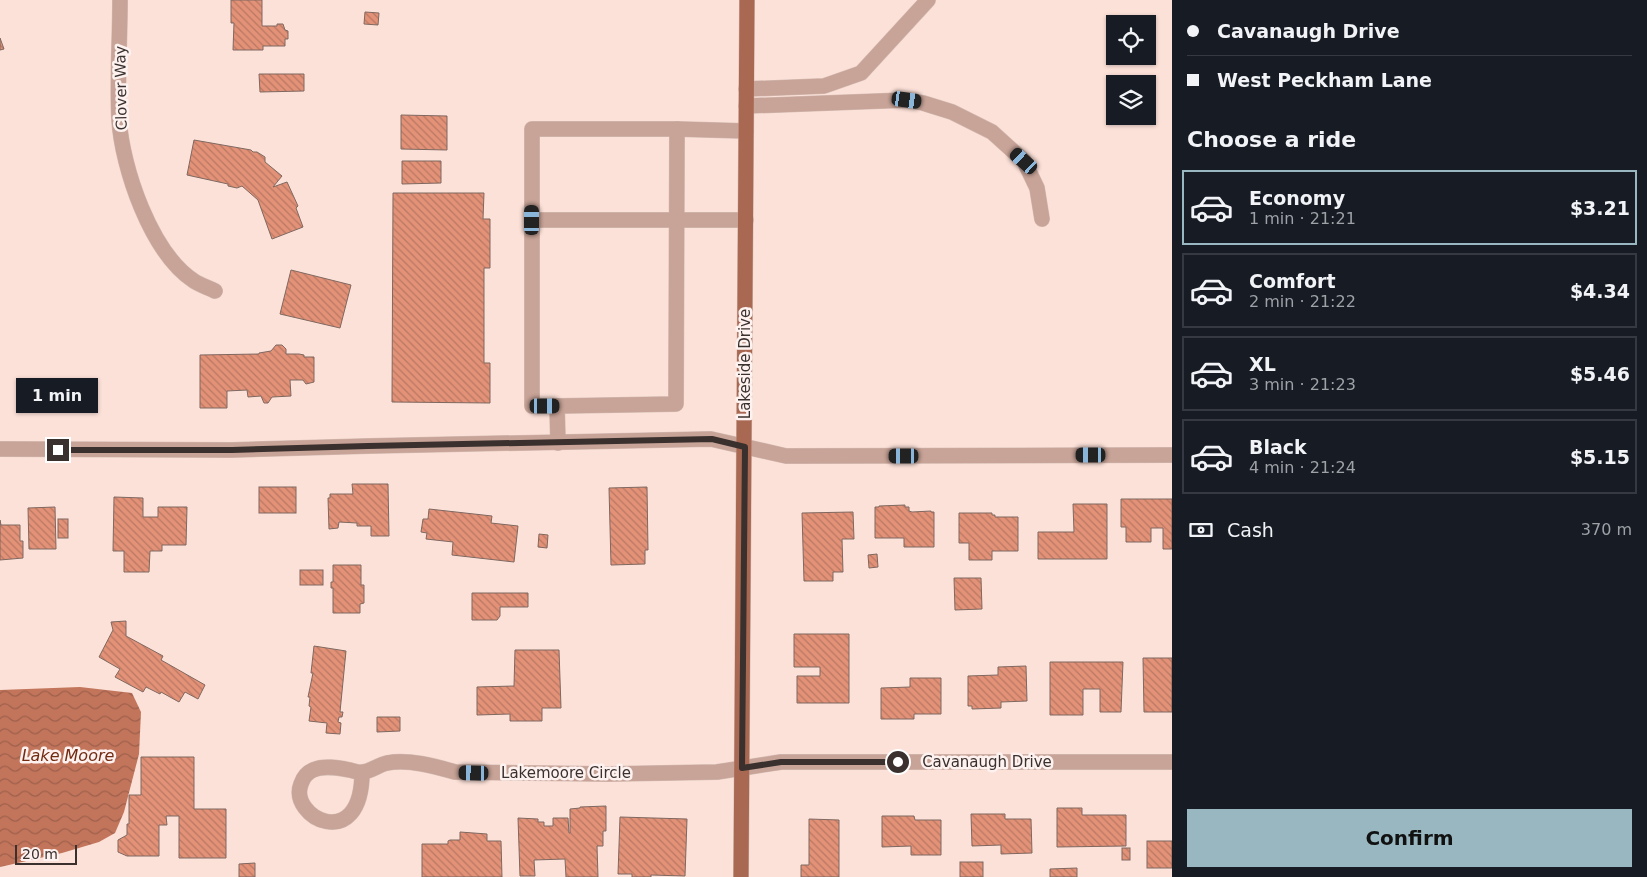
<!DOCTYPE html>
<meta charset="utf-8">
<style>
body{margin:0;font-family:"DejaVu Sans",sans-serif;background:#20242c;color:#f1f3f6;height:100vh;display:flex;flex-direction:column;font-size:19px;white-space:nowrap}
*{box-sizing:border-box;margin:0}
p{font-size:16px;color:#9ea1a6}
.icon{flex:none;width:28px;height:28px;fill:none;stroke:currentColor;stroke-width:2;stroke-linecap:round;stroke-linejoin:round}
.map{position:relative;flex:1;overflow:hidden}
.sheet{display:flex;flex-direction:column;background:#171b24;width:475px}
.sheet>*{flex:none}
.banner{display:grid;align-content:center;height:110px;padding:0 15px;background:#171b24}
.fabs{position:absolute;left:1106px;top:15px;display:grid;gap:10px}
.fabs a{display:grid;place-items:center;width:50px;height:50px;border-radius:0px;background:#171b24;box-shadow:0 1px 4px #0004;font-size:25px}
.scale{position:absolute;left:15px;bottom:12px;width:62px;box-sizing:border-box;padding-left:5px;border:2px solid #3a302d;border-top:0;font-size:14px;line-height:18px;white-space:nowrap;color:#3a302d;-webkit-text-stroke:4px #fdf2ef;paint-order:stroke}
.end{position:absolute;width:22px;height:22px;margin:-11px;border:6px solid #3a302d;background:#fff;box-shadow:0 0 0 2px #fff}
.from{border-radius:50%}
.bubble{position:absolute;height:35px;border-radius:0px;background:#171b24;box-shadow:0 1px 4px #0004;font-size:16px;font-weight:700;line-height:35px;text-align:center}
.car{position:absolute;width:15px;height:30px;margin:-15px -8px;border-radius:6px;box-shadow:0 0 4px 1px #0007;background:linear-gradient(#222 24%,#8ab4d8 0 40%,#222 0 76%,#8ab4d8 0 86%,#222 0)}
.banner b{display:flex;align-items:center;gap:18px;height:48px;font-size:19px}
.banner b+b{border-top:1px solid #363941}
.banner i{width:12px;height:12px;background:#f1f3f6}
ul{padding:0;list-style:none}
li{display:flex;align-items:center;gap:15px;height:75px;margin:0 10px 8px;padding:0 5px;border:2px solid #363941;border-radius:0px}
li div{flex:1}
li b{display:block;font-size:19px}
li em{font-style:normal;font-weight:700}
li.active{border-color:#98b7c1}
li>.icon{width:45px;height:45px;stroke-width:1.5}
h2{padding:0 15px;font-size:22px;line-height:60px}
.pay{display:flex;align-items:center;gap:12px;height:55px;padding:0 15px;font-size:19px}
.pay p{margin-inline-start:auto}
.cta{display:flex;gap:10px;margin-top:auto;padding:10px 15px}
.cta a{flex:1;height:58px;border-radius:0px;background:#98b7c1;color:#111;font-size:20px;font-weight:700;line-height:58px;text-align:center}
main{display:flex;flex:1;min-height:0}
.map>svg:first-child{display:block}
.water{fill:url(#water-waves)}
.building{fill:url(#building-back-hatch);stroke:#7f6860}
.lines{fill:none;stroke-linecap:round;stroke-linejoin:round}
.minor-casing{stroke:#d5beb6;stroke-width:16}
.major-casing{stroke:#d5beb6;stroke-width:16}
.minor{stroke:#c8a397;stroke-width:15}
.major{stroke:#a86852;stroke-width:15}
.route{stroke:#3a302d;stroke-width:6}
.labels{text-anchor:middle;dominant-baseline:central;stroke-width:5;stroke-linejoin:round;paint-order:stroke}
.street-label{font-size:15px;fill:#3a302d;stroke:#fdf2ef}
.water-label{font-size:16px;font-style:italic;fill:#722a10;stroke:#fdf2ef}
</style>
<main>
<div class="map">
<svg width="1172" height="877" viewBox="0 0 1172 877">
<defs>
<pattern id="water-waves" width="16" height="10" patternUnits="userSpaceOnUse" patternTransform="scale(1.25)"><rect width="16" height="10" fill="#c2755b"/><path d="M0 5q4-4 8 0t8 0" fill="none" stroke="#9f604c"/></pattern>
<pattern id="building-back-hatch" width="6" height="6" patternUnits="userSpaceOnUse" patternTransform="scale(1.25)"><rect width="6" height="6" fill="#e39278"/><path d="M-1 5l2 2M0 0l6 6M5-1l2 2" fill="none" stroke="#b97863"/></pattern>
</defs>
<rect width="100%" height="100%" fill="#fce1d8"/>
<path class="water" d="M80 687 132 693 141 712 139 754 124 812 115 833 99 842 62 853 0 867V690Z"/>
<g class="building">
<path d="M231 0H262V26H277V24H283L285 30 288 31V39H285V46H263V50H233L234 23H231Z"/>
<path d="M365 12 379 13 378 25 364 24Z"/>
<path d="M0 38 4 49 0 50Z"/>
<path d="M259 74H304V91L260 92Z"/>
<path d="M401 115 447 116V150L401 149Z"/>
<path d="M194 140 251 150 253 152H257L265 157V162L282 176 273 187 287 182 298 206 296 208 303 227 272 239 258 200 242 186 237 188 228 186V184L187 175Z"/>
<path d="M402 161H441V183L402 184Z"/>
<path d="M393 193H484L483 219H490V268H484V363H490V403L392 402Z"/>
<path d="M291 270 351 285 340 328 280 314Z"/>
<path d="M276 345H282L286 349V354H299L304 355V357H314V382L306 384 303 380H290L291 396 272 397 268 403H264L261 396 248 397 247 390 227 391V408H200V355L259 354V353L271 351Z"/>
<path d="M352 484H388L389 536H371V526H357V523L339 522 338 528 329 529 328 498H330V494H353Z"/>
<rect x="259" y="487" width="37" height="26"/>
<path d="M647 487 648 550H645V564L611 565 609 488Z"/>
<path d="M114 497 143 498V517H158V507H187L186 545H162V551H150L149 572H124V551H113Z"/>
<path d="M1121 499H1172V549H1163V528H1151V542H1126V527H1121Z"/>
<path d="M1073 504H1107V559H1038V532H1074Z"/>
<path d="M905 505V507H909V511L912 512 931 511V512H934V547H904V538H875V507H879V506Z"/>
<path d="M55 507 56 549H29L28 508Z"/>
<path d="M429 509 492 516 491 523 518 526 514 562 452 555 453 542 426 539 427 533 421 532 423 519H428Z"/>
<path d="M853 512 854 539H842L843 572H833V581H804L802 513Z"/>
<path d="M959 513H992V515H995V517H1018V551H992V560H969V543H959Z"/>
<rect x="58" y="519" width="10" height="19"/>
<path d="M0 520 1 525H20V541H23V558L0 560Z"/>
<path d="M539 534 548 535 547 548 538 547Z"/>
<path d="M877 554 878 567 869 568 868 555Z"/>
<path d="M333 565H361V585H364V603L360 604V613H333V588H331V582H333Z"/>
<rect x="300" y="570" width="23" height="15"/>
<path d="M954 578H981L982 609 955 610Z"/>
<path d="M472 593H528V607H500V616L497 620H472Z"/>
<path d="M126 621V636L163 656 161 660 205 685 198 699 185 692 179 702 161 692 160 694 146 687 143 692 115 677 120 669 99 657 113 630 111 622Z"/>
<path d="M794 634H849V703H797V676H820V667H794Z"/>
<path d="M314 646 346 651 340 712H343L342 717H339L338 722 341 723 340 734 326 733 327 723 309 721 311 707 309 706 310 697H308L313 673H311Z"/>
<path d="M515 650H559L561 708H542V721H510V714L477 715V687L514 686Z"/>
<path d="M1143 658H1172V712H1144Z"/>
<path d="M1050 662H1123L1121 712H1100V689H1083V715H1050Z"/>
<path d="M1026 666 1027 701 1001 702V708L972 709V706H968V676L998 675V667Z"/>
<path d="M910 678H941V714H914V719H881V688L910 687Z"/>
<path d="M377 717H400V731L377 732Z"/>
<path d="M141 757H194V809H226V858H179V816H166L167 825H159V856H127L118 852V840L127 835V824H129V795H141Z"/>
<path d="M606 806V831H603V846H597L598 877H566L565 859 534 860 535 876H520L518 818 538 819V822H544V826H553V818H568L569 833H570V809L580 808V807Z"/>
<path d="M1057 808H1082V815H1126V846L1057 847Z"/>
<path d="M971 814H1005V819H1031L1032 853 1001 854V845L972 846Z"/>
<path d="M882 816H914L915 820H941V855H911V846L882 847Z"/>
<path d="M620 817 687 819 685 876 651 875V877H632V874H618Z"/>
<path d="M809 819 839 820V877H801V865H809Z"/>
<path d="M460 832 487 834V841H501L502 877H422V844H448V841L450 840H460Z"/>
<rect x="1147" y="841" width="25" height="27"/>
<rect x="1122" y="848" width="8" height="12"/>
<rect x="960" y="862" width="23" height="15"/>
<path d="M255 863V877H239V864Z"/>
<path d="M1077 868V877H1050V869Z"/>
</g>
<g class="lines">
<g class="minor-casing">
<g id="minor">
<path d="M120 0C120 39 117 80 119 119 122 168 151 253 194 281 200 285 209 288 215 291"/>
<path d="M746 89 824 86 861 73 928 0"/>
<path d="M746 106 907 100 923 103 952 112 992 132 1024 161 1037 188 1042 219"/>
<path d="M532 220V129H677"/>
<path d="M557 406 676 404 677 129 746 131"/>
<path d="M558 443 557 406H532V220H746"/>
<path d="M0 449 231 450 369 446 711 439 786 456 1172 455"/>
<path d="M362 772C362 855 288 817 301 784 303 778 306 773 313 770 324 765 339 768 350 770 354 771 358 773 362 772 370 772 378 765 387 763 409 759 434 766 455 772L608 774 717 772 781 762H1172"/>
</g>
</g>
<g class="major-casing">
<path id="major" d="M741 877 747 0"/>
</g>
<use href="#minor" class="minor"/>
<use href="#major" class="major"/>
</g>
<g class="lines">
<path class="route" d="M58 450H232L368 446 712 439 745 447 742 768 781 762H898"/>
</g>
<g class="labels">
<g class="street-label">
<text transform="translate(121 88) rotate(-91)">Clover Way</text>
<text transform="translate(745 364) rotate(-90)">Lakeside Drive</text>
<text x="987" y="762">Cavanaugh Drive</text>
<text x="566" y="773">Lakemoore Circle</text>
</g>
<g class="water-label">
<text x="68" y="755">Lake Moore</text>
</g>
</g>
</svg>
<div class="fabs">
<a><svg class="icon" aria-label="locate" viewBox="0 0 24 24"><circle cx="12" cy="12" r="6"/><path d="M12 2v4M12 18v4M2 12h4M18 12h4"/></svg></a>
<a><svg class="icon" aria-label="layers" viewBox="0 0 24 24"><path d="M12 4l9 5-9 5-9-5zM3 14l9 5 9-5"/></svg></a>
</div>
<div class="scale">20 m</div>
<i class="end from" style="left:898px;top:762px"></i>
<i class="end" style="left:58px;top:450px"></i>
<div class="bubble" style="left:16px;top:378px;width:82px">1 min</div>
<i class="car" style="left:907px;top:100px;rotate:98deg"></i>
<i class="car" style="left:1024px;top:161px;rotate:312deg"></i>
<i class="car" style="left:532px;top:220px;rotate:0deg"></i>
<i class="car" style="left:545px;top:406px;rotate:90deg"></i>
<i class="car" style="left:1091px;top:455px;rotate:270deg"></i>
<i class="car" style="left:904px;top:456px;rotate:270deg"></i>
<i class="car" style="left:474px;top:773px;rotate:271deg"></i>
</div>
<section class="sheet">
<div class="banner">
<b><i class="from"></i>Cavanaugh Drive</b>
<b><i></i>West Peckham Lane</b>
</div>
<h2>Choose a ride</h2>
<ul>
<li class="active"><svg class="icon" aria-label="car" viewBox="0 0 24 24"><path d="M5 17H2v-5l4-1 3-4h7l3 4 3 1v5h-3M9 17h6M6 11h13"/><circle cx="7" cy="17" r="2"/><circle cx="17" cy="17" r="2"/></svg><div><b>Economy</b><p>1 min · 21:21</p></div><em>$3.21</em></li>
<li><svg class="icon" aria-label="car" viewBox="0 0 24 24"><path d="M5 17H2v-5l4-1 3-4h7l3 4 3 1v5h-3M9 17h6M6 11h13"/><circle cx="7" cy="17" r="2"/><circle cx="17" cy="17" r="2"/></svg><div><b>Comfort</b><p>2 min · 21:22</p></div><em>$4.34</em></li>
<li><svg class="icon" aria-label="car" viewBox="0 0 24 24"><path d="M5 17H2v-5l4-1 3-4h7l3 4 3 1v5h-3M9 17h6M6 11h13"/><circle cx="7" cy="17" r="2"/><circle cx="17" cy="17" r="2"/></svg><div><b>XL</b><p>3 min · 21:23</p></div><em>$5.46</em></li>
<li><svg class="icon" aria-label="car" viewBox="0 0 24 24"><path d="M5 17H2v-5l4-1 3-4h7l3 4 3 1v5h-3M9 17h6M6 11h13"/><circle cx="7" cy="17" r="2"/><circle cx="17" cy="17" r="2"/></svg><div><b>Black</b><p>4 min · 21:24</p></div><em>$5.15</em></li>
</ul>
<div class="pay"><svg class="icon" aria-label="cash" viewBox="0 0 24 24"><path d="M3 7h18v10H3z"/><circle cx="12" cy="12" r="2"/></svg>Cash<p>370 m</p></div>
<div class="cta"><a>Confirm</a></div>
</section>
</main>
